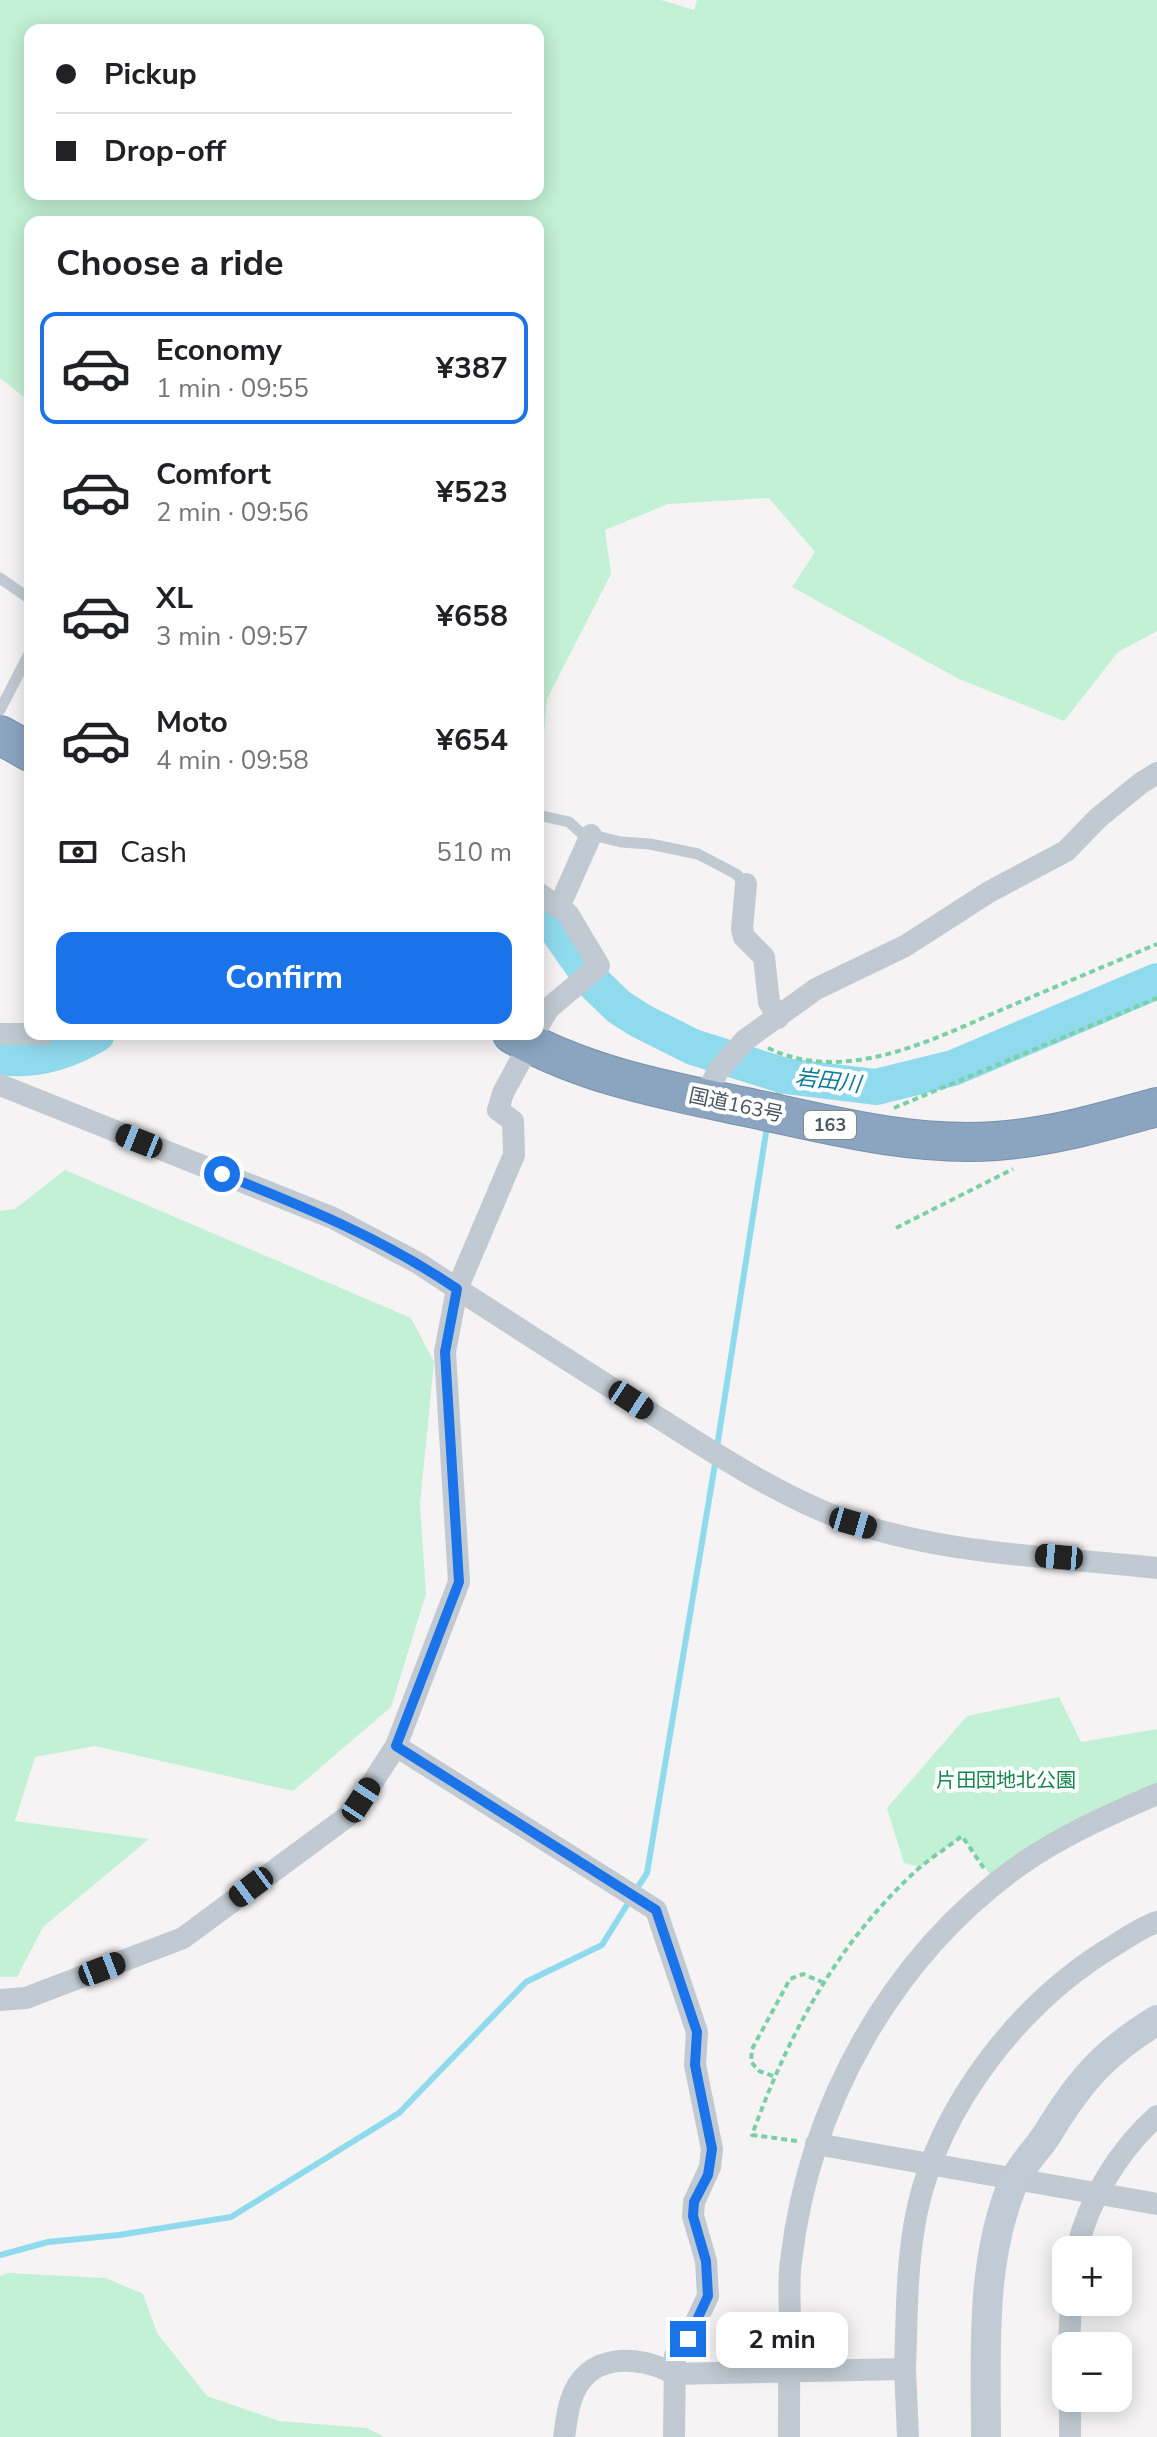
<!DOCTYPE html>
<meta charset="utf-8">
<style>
body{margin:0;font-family:"Nunito Sans","Noto Sans JP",sans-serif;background:#f2f2f2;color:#202124;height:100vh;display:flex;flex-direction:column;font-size:30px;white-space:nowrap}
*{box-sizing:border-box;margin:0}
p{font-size:26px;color:#757577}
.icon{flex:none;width:44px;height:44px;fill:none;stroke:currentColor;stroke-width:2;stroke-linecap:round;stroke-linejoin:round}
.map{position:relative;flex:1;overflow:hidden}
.panel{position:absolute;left:24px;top:216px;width:520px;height:824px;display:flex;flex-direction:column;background:#fff;border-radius:16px;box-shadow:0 4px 20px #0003}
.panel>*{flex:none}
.guide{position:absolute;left:24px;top:24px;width:520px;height:176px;border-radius:16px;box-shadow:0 4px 20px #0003;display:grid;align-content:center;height:176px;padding:0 32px;background:#fff}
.tools{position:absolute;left:1052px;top:2236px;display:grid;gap:16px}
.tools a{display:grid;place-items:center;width:80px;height:80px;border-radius:16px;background:#fff;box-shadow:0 4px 20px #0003;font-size:40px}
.end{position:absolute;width:36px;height:36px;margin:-18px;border:10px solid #1a73e8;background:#fff;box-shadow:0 0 0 4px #fff}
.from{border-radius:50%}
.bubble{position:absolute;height:56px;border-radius:16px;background:#fff;box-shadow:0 4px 20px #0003;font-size:26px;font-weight:700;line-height:56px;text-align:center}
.car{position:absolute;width:24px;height:48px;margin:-24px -12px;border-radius:10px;box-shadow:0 0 6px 2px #0007;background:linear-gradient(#222 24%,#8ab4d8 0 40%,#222 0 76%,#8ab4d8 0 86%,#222 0)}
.guide b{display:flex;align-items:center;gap:28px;height:76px;font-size:30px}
.guide b+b{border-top:2px solid #e0e0e0}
.guide i{width:20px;height:20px;background:#202124}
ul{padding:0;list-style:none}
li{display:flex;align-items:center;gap:24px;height:112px;margin:0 16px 12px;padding:0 16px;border:4px solid transparent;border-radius:16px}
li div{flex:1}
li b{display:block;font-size:30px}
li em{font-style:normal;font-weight:700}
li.on{border-color:#1a73e8}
li>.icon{width:72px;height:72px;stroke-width:1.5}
h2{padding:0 32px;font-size:36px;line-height:96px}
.pay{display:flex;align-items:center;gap:20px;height:88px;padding:0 32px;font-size:30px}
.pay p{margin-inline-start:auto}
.cta{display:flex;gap:16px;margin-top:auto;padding:16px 32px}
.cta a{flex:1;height:92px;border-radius:16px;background:#1a73e8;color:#fff;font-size:32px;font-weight:700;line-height:92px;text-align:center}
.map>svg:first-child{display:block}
.green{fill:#c3f1d5;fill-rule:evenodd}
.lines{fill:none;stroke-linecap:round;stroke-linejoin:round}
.stream{stroke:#90daee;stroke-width:6}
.river{stroke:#90daee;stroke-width:36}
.highway-casing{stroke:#7690ad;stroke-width:40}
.path{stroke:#7ad0a6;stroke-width:4;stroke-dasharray:6 4;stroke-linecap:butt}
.lane{stroke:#c1cad2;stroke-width:11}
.street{stroke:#c1cad2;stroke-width:22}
.secondary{stroke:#c1cbd6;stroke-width:30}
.highway{stroke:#8ba5c1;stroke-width:38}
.route{stroke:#1a73e8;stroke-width:10}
.labels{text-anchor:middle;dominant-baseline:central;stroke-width:8;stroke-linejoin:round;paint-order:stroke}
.shield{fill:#fff;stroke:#808990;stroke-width:2}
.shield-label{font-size:18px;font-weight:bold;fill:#4a5661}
.street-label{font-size:20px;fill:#4a5661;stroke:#fff}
.park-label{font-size:20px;fill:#17864f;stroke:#fff}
.water-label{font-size:22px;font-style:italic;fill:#0c7c9b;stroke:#fff}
</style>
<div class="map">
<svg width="1157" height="2437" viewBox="0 0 1157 2437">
<rect width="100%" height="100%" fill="#f5f3f3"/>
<g class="green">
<path d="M0 0H661L694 10 697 0H1157V631L1118 652 1064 721 959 679 792 587 815 552 769 498 668 504 605 530 611 574 547 699 541 766 538 768V222H30V402L0 378ZM538 30V194H30V30Z"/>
<path d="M65 1170 411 1318 434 1362 420 1504 426 1594 391 1707 293 1791 95 1746 35 1757 15 1821 149 1839 43 1927 17 1977H0V1211L15 1209Z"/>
<path d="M1059 1697 1081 1742 1157 1729V1785L992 1877 962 1836 920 1867 904 1863 887 1808 967 1716Z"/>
<path d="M8 2273 106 2278 143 2294 157 2333 207 2396 279 2421 367 2428 384 2437H0V2276Z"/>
</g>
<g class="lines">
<g class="stream">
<path d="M778 1095 785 1076"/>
<path d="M717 1447 767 1126"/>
<path d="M636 1890 647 1873 716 1458"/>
<path d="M0 2255 48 2242 119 2235 231 2217 399 2113 526 1982 602 1945 630 1900"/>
</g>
<g class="river">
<path d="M538 911 553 924 596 985 619 1007 641 1021 693 1047 785 1076 876 1087 953 1068 1157 981"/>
<path d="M0 1057C36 1062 67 1052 97 1034"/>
</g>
<g class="highway-casing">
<g id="highway">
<path d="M0 735 30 752"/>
<path d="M512 1034C588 1077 670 1091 755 1109 834 1126 915 1147 996 1141 1052 1137 1103 1122 1157 1107"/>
</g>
</g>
<g class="path">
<path d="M768 1048C849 1087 941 1035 1015 1004 1062 984 1110 964 1157 944"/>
<path d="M894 1108 1157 998"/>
<path d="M896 1228 1013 1169"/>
<path d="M773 2076 759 2071 751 2062 752 2049 790 1979 803 1974 822 1982"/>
<path d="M797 2141 752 2135C789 2033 837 1943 918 1869 932 1857 948 1847 962 1836L985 1870"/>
</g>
<g class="lane">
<path d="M0 578 30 599"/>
<path d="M0 710 30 652"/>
<path d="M538 815 569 822 580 832 621 842 650 844 698 854 736 874 746 884"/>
</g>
<g class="street">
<path d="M746 884 742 929 744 937 764 957 769 1002 778 1018"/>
<path d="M538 893 568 914 599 966 549 1008 538 1026"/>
<path d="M559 907 591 835"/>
<path d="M0 1034H44"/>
<path d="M0 1085 333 1218 418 1263C492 1312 568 1360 643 1408 706 1448 785 1501 857 1524 953 1555 1057 1557 1157 1568"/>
<path d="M704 1098 718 1071 745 1040 816 989 905 946 989 892 1066 851 1098 818 1141 783 1157 773"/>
<path d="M396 1746 656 1910 697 2032 695 2065 712 2149 710 2167 694 2202 693 2216 706 2261 708 2296 688 2339 675 2356 674 2437"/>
<path d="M0 2000 26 1998 183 1938 348 1816 361 1800 396 1746 459 1582 445 1352 457 1289 514 1155 513 1121 498 1110 503 1093 535 1034"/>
<path d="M816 2144 1157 2204"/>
<path d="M1077 2250C1088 2200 1119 2150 1157 2116"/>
<path d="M1069 2346 1071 2302"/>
<path d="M905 2369C907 2317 906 2263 917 2211 940 2104 1021 2001 1115 1945 1128 1937 1142 1927 1157 1922"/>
<path d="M1070 2398V2437"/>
<path d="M564 2437C566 2425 567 2412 571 2400 586 2352 638 2354 674 2374L905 2369 908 2437"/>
<path d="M789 2437C789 2399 789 2360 790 2322 790 2302 788 2281 791 2261 809 2106 890 1959 1017 1867 1061 1836 1108 1815 1157 1794"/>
</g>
<path class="secondary" d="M986 2437C986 2352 980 2263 1013 2183 1021 2165 1038 2149 1048 2133 1080 2080 1104 2053 1157 2020"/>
<use href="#highway" class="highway"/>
</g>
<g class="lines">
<path class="route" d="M222 1174C305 1207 382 1238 457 1289L445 1352 459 1582 396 1746 656 1910 697 2032 695 2065 712 2149 708 2175 694 2202 693 2216 706 2261 708 2296 688 2339"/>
</g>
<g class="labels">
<rect class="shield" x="804" y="1111" width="52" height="28" rx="6"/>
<g class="shield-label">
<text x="830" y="1125">163</text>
</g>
<g class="street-label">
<text transform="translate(736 1105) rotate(12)">国道163号</text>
</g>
<g class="park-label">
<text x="1006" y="1780">片田団地北公園</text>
</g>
<g class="water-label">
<text transform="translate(828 1081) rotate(7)">岩田川</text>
</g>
</g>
</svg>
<div class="tools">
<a>+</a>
<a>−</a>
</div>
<i class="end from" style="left:222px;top:1174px"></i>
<i class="end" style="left:688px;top:2339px"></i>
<div class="bubble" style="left:716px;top:2312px;width:132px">2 min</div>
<i class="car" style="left:139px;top:1141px;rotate:292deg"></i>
<i class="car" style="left:631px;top:1400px;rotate:123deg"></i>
<i class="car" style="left:853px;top:1523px;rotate:106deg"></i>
<i class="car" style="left:1059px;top:1557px;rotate:275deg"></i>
<i class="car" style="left:361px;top:1800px;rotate:33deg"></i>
<i class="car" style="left:251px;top:1887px;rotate:233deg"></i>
<i class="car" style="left:102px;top:1969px;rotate:69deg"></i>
<div class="guide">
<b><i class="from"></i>Pickup</b>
<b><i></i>Drop-off</b>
</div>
<section class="panel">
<h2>Choose a ride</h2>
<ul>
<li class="on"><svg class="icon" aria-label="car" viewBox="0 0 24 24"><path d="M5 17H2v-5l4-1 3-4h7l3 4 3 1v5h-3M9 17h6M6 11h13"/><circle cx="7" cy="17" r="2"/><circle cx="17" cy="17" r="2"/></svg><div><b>Economy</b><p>1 min · 09:55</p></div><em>¥387</em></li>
<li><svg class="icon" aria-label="car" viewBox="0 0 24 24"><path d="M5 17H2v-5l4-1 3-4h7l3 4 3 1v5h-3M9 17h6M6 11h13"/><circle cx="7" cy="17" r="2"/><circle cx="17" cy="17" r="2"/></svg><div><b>Comfort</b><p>2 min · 09:56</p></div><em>¥523</em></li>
<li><svg class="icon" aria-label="car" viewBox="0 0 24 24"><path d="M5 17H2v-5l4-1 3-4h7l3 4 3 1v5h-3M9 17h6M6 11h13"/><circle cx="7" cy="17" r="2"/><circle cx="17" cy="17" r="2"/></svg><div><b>XL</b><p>3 min · 09:57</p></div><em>¥658</em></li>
<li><svg class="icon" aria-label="car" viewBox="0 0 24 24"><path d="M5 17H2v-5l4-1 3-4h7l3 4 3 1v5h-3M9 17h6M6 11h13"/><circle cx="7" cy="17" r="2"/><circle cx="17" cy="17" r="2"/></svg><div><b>Moto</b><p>4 min · 09:58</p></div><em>¥654</em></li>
</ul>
<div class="pay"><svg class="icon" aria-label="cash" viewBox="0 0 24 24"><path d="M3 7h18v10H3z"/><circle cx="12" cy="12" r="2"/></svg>Cash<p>510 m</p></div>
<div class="cta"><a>Confirm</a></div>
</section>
</div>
